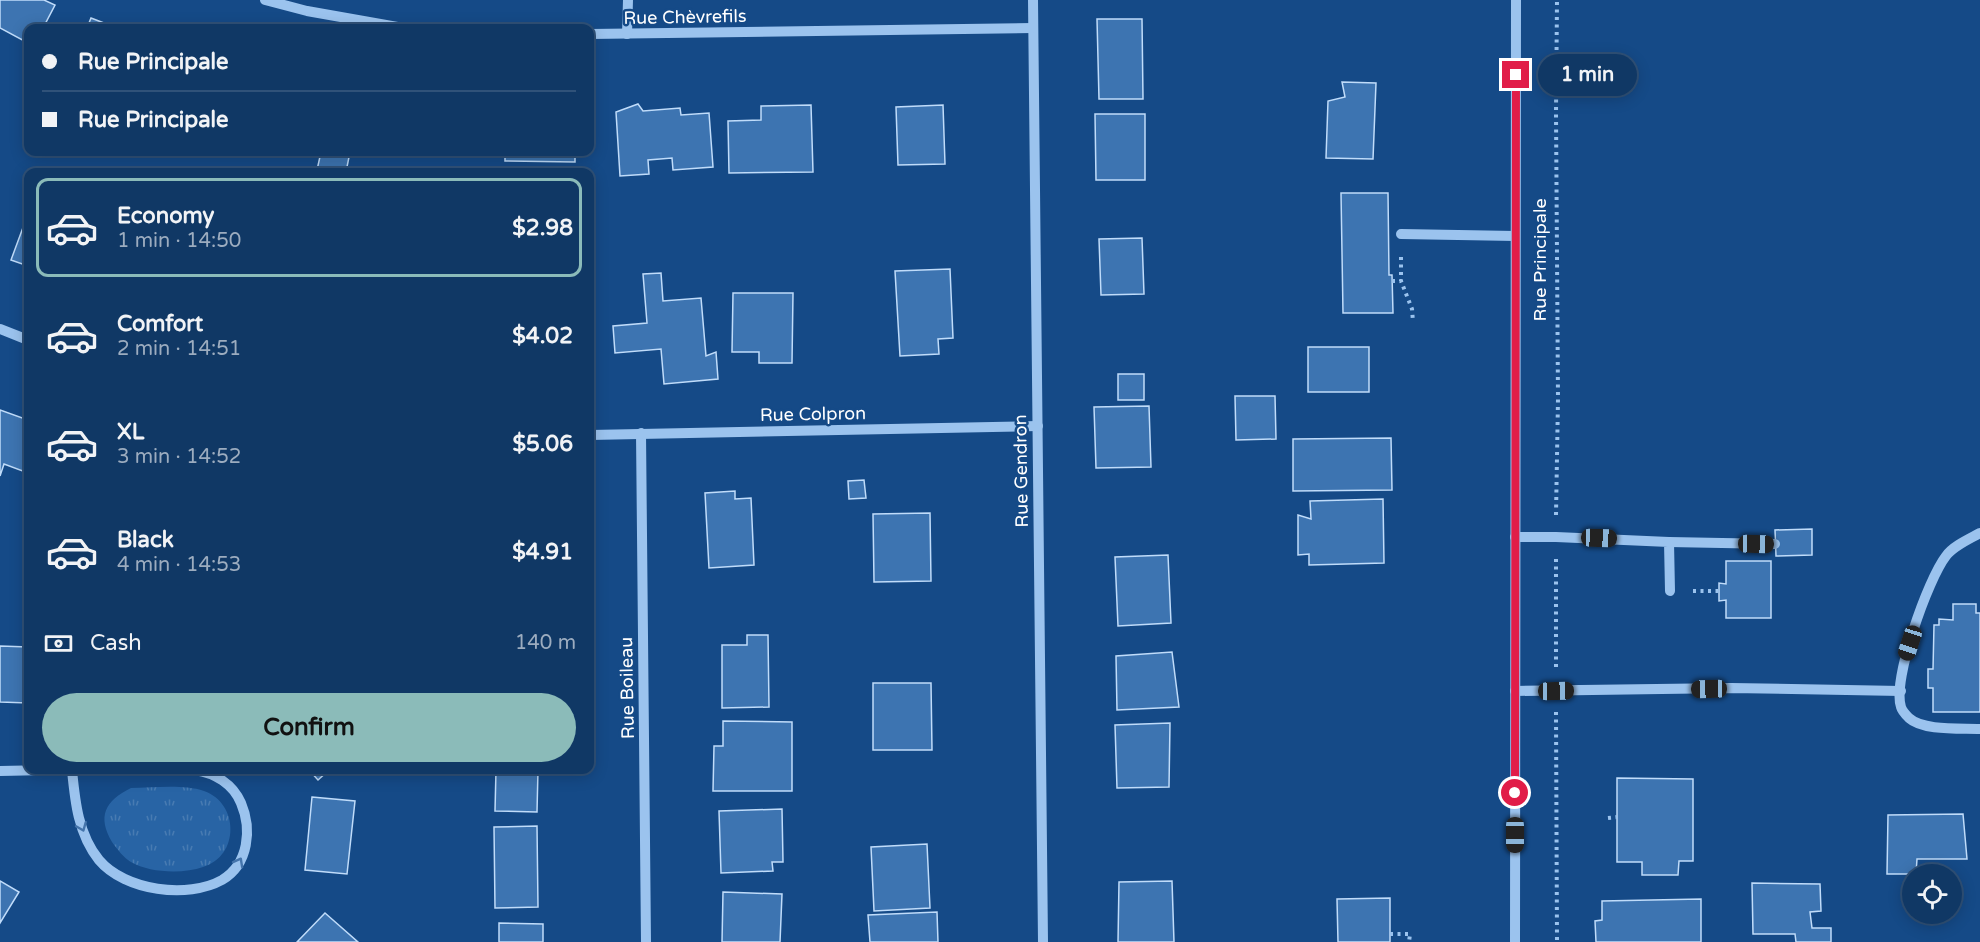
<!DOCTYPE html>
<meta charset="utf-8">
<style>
body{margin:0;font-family:"Varela Round",sans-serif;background:#1e436e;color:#f1f3f6;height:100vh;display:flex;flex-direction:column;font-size:22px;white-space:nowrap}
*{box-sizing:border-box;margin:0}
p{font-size:20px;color:#9cacbf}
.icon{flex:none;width:33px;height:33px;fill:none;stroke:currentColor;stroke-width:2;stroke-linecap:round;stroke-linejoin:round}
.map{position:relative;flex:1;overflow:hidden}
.side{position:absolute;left:24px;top:168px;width:570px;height:606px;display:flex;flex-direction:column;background:#103865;border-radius:12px;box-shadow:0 3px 15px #0003,0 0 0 2px #305279}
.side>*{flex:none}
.guide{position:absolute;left:24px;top:24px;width:570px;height:132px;border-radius:12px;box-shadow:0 3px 15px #0003,0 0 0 2px #305279;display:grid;align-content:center;height:132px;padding:0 18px;background:#103865}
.tools{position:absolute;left:1902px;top:864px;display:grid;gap:12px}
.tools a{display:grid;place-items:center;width:60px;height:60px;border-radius:50%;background:#103865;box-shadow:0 3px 15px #0003,0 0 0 2px #305279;font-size:30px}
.end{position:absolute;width:27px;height:27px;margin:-14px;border:8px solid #e11d48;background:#fff;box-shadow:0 0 0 3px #fff}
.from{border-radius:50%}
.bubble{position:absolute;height:42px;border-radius:21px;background:#103865;box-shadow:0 3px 15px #0003,0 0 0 2px #305279;font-size:20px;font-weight:700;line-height:42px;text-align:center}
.car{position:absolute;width:18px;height:36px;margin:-18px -9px;border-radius:8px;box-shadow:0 0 4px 2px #0007;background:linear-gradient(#222 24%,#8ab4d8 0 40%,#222 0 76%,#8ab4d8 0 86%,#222 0)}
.guide b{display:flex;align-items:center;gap:21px;height:57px;font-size:22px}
.guide b+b{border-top:2px solid #305279}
.guide i{width:15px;height:15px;background:#f1f3f6}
ul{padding:10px 0 0;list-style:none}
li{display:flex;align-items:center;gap:18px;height:99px;margin:0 12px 9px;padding:0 6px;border:3px solid transparent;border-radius:12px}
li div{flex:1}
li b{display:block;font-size:22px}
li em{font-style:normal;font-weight:700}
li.current{border-color:#8bbbb9}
li>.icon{width:54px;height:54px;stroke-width:1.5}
.pay{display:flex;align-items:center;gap:15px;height:66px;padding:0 18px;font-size:22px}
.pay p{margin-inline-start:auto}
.action{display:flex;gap:12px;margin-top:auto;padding:12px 18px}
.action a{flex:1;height:69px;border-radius:36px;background:#8bbbb9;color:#111;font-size:24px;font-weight:700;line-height:69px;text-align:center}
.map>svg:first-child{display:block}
.grass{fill:url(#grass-tufts)}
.building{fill:#3d74b1;stroke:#c0dcfa;stroke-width:1.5}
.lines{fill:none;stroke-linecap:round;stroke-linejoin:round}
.path{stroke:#9bc3ee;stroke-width:4;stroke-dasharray:3 4.5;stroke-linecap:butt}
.minor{stroke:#9bc3ee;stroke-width:10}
.oneway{stroke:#4474ab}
.route{stroke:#e11d48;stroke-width:8}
.labels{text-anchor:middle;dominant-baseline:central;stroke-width:5;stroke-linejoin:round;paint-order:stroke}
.street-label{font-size:18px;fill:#fff;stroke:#154a87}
</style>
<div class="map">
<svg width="1980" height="942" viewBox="0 0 1980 942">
<defs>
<pattern id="grass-tufts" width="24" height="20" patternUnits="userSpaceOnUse" patternTransform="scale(1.5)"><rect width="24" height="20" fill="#2864a5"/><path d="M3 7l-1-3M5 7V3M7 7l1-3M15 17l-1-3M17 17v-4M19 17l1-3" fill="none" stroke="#487bb2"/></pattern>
</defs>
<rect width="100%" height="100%" fill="#154a87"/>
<path class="grass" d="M131 788C154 788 182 784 204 791 239 803 240 856 203 867 183 874 150 873 131 862 124 858 117 849 112 842 97 816 105 801 131 788Z"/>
<g class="building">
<path d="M0 0H44L55 5 43 28H28V43L0 28Z"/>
<path d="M91 18 117 28H87Z"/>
<path d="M1097 19H1142L1143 99H1099Z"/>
<path d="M1342 82 1376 83 1373 159 1326 158 1328 101 1345 97Z"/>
<path d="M638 104 643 111 680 108 681 115 709 113 713 167 673 170 672 158 648 160 649 174 620 176 616 112Z"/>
<path d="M811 105 813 172 729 173 728 121 761 120V106Z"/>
<path d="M943 105 945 164 898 165 896 107Z"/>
<path d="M1095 114H1145V180H1096Z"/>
<path d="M321 152H350L346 172 317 170Z"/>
<path d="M394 152H465V155L394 154Z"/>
<path d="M505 152H575V162L505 161Z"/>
<path d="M1341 193H1388L1389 275H1392L1393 313H1343Z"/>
<path d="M28 214V266L11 260Z"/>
<path d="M1142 238 1144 294 1101 295 1099 239Z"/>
<path d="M950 269 953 338 938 339 939 354 900 356 895 271Z"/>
<path d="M661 273 663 301 701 298 706 356 716 352 718 379 664 384 661 349 615 353 613 326 647 323 643 274Z"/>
<path d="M733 293H793L792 363H759V352H732Z"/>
<rect x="1308" y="347" width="61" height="45"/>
<rect x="1118" y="374" width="26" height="26"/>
<path d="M1235 396H1275L1276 439 1236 440Z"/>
<path d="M1149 406 1151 467 1096 468 1094 407Z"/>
<path d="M0 410 28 420V473L4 464 0 476Z"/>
<path d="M1391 438 1392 490 1293 491V439Z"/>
<path d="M864 480 866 498 849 499 848 481Z"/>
<path d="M735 491V499L751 498 754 565 709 568 705 493Z"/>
<path d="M1383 499 1384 563 1309 565V554L1298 555V515L1311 519 1310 501Z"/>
<path d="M930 513 931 581 874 582 873 514Z"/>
<path d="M1812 529V555L1776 556 1775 530Z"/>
<path d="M1168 555 1171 623 1118 626 1115 557Z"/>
<path d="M23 557H28V584H24Z"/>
<path d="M1726 561H1771V618H1726V600L1719 601V583L1726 584Z"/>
<path d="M1953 604H1976V613H1980V712H1933V688H1928V669H1933L1934 625H1939V619L1953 620Z"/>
<path d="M747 635H768L769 707 722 708V645H747Z"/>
<path d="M0 646 28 647V703L0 702Z"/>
<path d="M1172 652 1179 707 1117 710 1116 656Z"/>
<path d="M873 683H931L932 750H873Z"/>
<path d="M723 721 792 722V791H713L714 746H723Z"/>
<path d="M1170 723 1169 787 1117 788 1115 725Z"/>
<path d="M309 770H329L318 780Z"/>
<path d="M496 770H538L537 812 495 811Z"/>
<path d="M1617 778 1693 779V861H1679L1678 875H1642V862H1617Z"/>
<path d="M312 797 355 801 347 874 305 870Z"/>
<path d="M782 809 783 862H772L773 871 721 873 719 811Z"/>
<path d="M1963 814 1967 859H1917L1916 874H1887L1888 815Z"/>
<path d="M537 826 538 907 495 908 494 827Z"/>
<path d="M927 844 930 908 874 911 871 847Z"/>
<path d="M0 881 19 892 0 923Z"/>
<path d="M1172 881 1174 942H1118L1119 882Z"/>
<path d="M1752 883 1820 884 1821 911 1810 912 1812 928H1831V942H1796L1795 934H1753Z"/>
<path d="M723 892 782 894 780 942H722Z"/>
<path d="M1390 898V942H1338L1337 899Z"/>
<path d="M1701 899V942H1596L1595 921 1602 920V901Z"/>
<path d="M937 912 938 942H870L868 915Z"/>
<path d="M325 913 358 942H297Z"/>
<path d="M499 923 543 924V942H499Z"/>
</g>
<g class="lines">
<g class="path">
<path d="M1401 257V281"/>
<path d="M1392 281H1401L1412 309 1413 322"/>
<path d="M1556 515 1558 399 1556 113 1557 0"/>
<path d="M1556 559V668"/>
<path d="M1693 591H1719"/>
<path d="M1556 712 1557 942"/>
<path d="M1608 818 1617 817"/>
<path d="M1390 934H1410L1409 942"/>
</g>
<g class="minor">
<path d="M265 0 307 11 403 28"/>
<path d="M1033 0 1043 942"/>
<path d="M590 34 1033 28"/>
<path d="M627 34 628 0"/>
<path d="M1401 234 1515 236"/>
<path d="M0 329 28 340"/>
<path d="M641 433 646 942"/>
<path d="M590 435 1038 426"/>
<path d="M1980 533C1969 539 1953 546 1946 556 1928 579 1892 680 1901 707 1902 711 1907 716 1909 718 1923 731 1961 728 1980 729"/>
<path d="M1515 537H1556L1669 542 1670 591"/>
<path d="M1669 542 1775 544"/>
<path d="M1515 691 1731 688 1901 691"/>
<path d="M72 770C75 801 78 834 99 860 125 891 188 899 222 880 249 864 252 829 241 803 233 784 215 773 195 770"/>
<path d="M0 771 48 770"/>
<path d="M1515 942 1516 0"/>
</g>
</g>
<defs><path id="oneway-chevron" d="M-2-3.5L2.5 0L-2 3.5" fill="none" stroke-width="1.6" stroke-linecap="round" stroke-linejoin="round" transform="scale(1.5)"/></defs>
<g class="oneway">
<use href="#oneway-chevron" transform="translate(82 827) rotate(68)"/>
<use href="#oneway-chevron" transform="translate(239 862) rotate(-61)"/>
</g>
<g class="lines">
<path class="route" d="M1515 793 1516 75"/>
</g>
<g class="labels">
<g class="street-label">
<text transform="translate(685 17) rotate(-1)">Rue Chèvrefils</text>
<text transform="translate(1540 260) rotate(-90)">Rue Principale</text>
<text transform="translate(813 414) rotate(-1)">Rue Colpron</text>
<text transform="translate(1021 471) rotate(-91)">Rue Gendron</text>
<text transform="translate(627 688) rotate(-91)">Rue Boileau</text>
</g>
</g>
</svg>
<div class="tools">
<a><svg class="icon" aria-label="locate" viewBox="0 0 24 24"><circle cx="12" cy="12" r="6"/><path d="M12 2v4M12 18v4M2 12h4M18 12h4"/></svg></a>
</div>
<i class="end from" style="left:1515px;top:793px"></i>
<i class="end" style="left:1516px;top:75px"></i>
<div class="bubble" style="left:1538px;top:54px;width:99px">1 min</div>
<i class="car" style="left:1599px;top:538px;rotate:92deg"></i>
<i class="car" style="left:1756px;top:544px;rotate:91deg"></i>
<i class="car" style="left:1910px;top:643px;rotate:198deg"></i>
<i class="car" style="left:1709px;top:689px;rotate:269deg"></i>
<i class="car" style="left:1556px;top:691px;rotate:89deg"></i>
<i class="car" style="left:1515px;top:835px;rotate:180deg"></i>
<div class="guide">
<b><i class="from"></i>Rue Principale</b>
<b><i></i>Rue Principale</b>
</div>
<section class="side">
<ul>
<li class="current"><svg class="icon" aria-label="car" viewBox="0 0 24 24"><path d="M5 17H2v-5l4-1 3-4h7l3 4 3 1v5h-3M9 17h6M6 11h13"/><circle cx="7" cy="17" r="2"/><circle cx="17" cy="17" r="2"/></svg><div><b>Economy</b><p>1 min · 14:50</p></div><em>$2.98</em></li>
<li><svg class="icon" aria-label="car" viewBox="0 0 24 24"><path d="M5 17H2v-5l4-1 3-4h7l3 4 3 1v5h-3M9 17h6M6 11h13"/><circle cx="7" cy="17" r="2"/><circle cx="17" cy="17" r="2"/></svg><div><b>Comfort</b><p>2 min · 14:51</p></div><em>$4.02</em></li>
<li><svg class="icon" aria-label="car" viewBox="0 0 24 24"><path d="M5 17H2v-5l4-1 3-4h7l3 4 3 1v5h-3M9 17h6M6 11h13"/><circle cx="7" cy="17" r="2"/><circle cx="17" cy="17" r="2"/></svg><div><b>XL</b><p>3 min · 14:52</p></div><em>$5.06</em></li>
<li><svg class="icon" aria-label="car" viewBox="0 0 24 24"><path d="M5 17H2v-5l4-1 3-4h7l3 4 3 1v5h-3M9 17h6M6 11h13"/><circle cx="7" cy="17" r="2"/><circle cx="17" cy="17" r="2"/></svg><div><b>Black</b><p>4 min · 14:53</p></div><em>$4.91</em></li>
</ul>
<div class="pay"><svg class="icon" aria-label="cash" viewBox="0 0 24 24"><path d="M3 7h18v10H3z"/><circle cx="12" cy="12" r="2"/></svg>Cash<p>140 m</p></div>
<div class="action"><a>Confirm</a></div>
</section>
</div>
